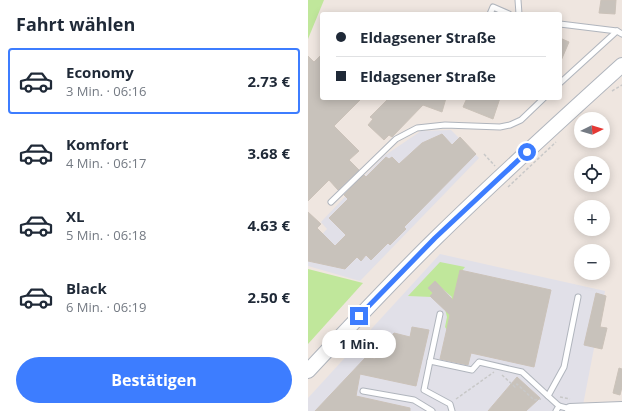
<!DOCTYPE html>
<html lang="de">
<meta charset="utf-8">
<style>
body{margin:0;font-family:"Open Sans",sans-serif;background:#f2f2f3;color:#1f2937;height:100vh;display:flex;flex-direction:column;font-size:15px;white-space:nowrap}
*{box-sizing:border-box;margin:0}
p{font-size:13px;color:#747a83}
.icon{flex:none;width:22px;height:22px;fill:none;stroke:currentColor;stroke-width:2;stroke-linecap:round;stroke-linejoin:round}
.map{position:relative;flex:1;overflow:hidden}
.sheet{display:flex;flex-direction:column;background:#fff;width:308px}
.sheet>*{flex:none}
.banner{position:absolute;left:12px;top:12px;width:242px;height:88px;border-radius:4px;box-shadow:0 2px 10px #0003;display:grid;align-content:center;height:88px;padding:0 16px;background:#fff}
.needle{width:26px;rotate:85deg}
.controls{position:absolute;left:266px;top:112px;display:grid;gap:8px}
.controls a{display:grid;place-items:center;width:36px;height:36px;border-radius:50%;background:#fff;box-shadow:0 2px 10px #0003;font-size:20px}
.end{position:absolute;width:18px;height:18px;margin:-9px;border:5px solid #3d7dff;background:#fff;box-shadow:0 0 0 2px #fff}
.from{border-radius:50%}
.bubble{position:absolute;height:28px;border-radius:14px;background:#fff;box-shadow:0 2px 10px #0003;font-size:13px;font-weight:700;line-height:28px;text-align:center}
.banner b{display:flex;align-items:center;gap:14px;height:38px;font-size:15px}
.banner b+b{border-top:1px solid #e0e1e3}
.banner i{width:10px;height:10px;background:#1f2937}
ul{padding:0;list-style:none}
li{display:flex;align-items:center;gap:12px;height:66px;margin:0 8px 6px;padding:0 8px;border:2px solid transparent;border-radius:4px}
li div{flex:1}
li b{display:block;font-size:15px}
li em{font-style:normal;font-weight:700}
li.on{border-color:#3d7dff}
li>.icon{width:36px;height:36px;stroke-width:1.5}
h2{padding:0 16px;font-size:18px;line-height:48px}
.primary-button{display:flex;gap:8px;margin-top:auto;padding:8px 16px}
.primary-button a{flex:1;height:46px;border-radius:24px;background:#3d7dff;color:#fff;font-size:16px;font-weight:700;line-height:46px;text-align:center}
main{display:flex;flex:1;min-height:0}
.map>svg:first-child{display:block}
.industrial{fill:#e1e0e8}
.green{fill:#c0e79b}
.building{fill:#c8c2bb;stroke:#cbc2b9}
.lines{fill:none;stroke-linecap:round;stroke-linejoin:round}
.service-casing{stroke:#b0b5bd;stroke-width:7}
.minor-casing{stroke:#b0b5bd;stroke-width:12}
.secondary-casing{stroke:#b0b5bd;stroke-width:16}
.path{stroke:#c8c8c8;stroke-width:1.5;stroke-dasharray:3 2;stroke-linecap:butt}
.service{stroke:#fff;stroke-width:5}
.minor{stroke:#fff;stroke-width:10}
.secondary{stroke:#fff;stroke-width:14}
.route{stroke:#3d7dff;stroke-width:5}
</style>
<main>
<section class="sheet">
<h2>Fahrt wählen</h2>
<ul>
<li class="on"><svg class="icon" aria-label="car" viewBox="0 0 24 24"><path d="M5 17H2v-5l4-1 3-4h7l3 4 3 1v5h-3M9 17h6M6 11h13"/><circle cx="7" cy="17" r="2"/><circle cx="17" cy="17" r="2"/></svg><div><b>Economy</b><p>3 Min. · 06:16</p></div><em>2.73 €</em></li>
<li><svg class="icon" aria-label="car" viewBox="0 0 24 24"><path d="M5 17H2v-5l4-1 3-4h7l3 4 3 1v5h-3M9 17h6M6 11h13"/><circle cx="7" cy="17" r="2"/><circle cx="17" cy="17" r="2"/></svg><div><b>Komfort</b><p>4 Min. · 06:17</p></div><em>3.68 €</em></li>
<li><svg class="icon" aria-label="car" viewBox="0 0 24 24"><path d="M5 17H2v-5l4-1 3-4h7l3 4 3 1v5h-3M9 17h6M6 11h13"/><circle cx="7" cy="17" r="2"/><circle cx="17" cy="17" r="2"/></svg><div><b>XL</b><p>5 Min. · 06:18</p></div><em>4.63 €</em></li>
<li><svg class="icon" aria-label="car" viewBox="0 0 24 24"><path d="M5 17H2v-5l4-1 3-4h7l3 4 3 1v5h-3M9 17h6M6 11h13"/><circle cx="7" cy="17" r="2"/><circle cx="17" cy="17" r="2"/></svg><div><b>Black</b><p>6 Min. · 06:19</p></div><em>2.50 €</em></li>
</ul>
<div class="primary-button"><a>Bestätigen</a></div>
</section>
<div class="map">
<svg width="314" height="411" viewBox="0 0 314 411">
<rect width="100%" height="100%" fill="#efe6e0"/>
<g class="industrial">
<path d="M143 130 171 158 52 281 0 266V249L19 229 13 222 76 156 113 131Z"/>
<path d="M132 254 297 291 275 405 261 411H0V398Z"/>
</g>
<g class="green">
<path d="M0 0H16L0 39Z"/>
<path d="M132 262 157 267 152 273 139 330 137 327 139 317 137 309 144 297 130 285 124 293V297L100 296Z"/>
<path d="M0 269 55 283 0 344Z"/>
</g>
<g class="building">
<path d="M293 0H308L307 14 291 13Z"/>
<path d="M252 38 261 42 252 63Z"/>
<path d="M14 54V98H54L26 126 51 151 41 160 51 170 30 190 21 180 0 201V56L6 62Z"/>
<path d="M81 98H138L134 112 115 105 84 137 81 135 76 140 60 125 65 119 62 117Z"/>
<path d="M159 98H192L185 119 155 107Z"/>
<path d="M134 134 144 145 152 137 168 154 96 227 98 229 82 245 80 243 63 260 58 255 53 261 49 257 37 269 0 261V212L13 224 9 228 27 246 38 235 21 218 40 199 36 195 56 175 58 177 78 157 81 159 84 157 91 164 114 143Z"/>
<path d="M152 270 243 290 226 367 163 353 160 365 132 359 142 315 122 296 125 293 120 288 127 281 145 300Z"/>
<path d="M288 293 298 296 292 327 299 328 294 349 276 345Z"/>
<path d="M104 327 121 330 108 386 52 374 48 396 102 408V411H7L58 357 67 359 68 352 86 333 102 337Z"/>
<path d="M311 368 314 369V387L312 395 305 393Z"/>
<path d="M209 377 232 398 218 411H180Z"/>
</g>
<g class="lines">
<g class="service-casing">
<g id="service">
<path d="M210 0 211 14"/>
<path d="M182 14 185 7 201 14"/>
<path d="M252 24 309 31 314 34"/>
<path d="M252 83 309 31"/>
<path d="M23 202 88 139 109 128 137 125 192 127 202 125 213 120 236 98"/>
<path d="M132 314 122 361 164 370 171 362 214 372 240 396"/>
<path d="M122 361 116 390 142 404 144 411"/>
<path d="M55 391 106 400 124 411"/>
<path d="M251 406 240 396 256 367 270 297"/>
<path d="M248 411 251 406 262 409"/>
</g>
</g>
<g class="minor-casing">
<path id="minor" d="M262 409 314 407"/>
</g>
<g class="secondary-casing">
<path id="secondary" d="M0 371C42 326 84 281 128 238 188 179 251 122 314 65"/>
</g>
<g class="path">
<path d="M304 91 314 85"/>
<path d="M176 154 187 166"/>
<path d="M200 187 248 142"/>
<path d="M194 375 207 387 209 384 226 400 233 399"/>
<path d="M252 397 262 399"/>
<path d="M148 399 186 372"/>
</g>
<use href="#service" class="service"/>
<use href="#minor" class="minor"/>
<use href="#secondary" class="secondary"/>
</g>
<g class="lines">
<path class="route" d="M51 316 127 238 219 152"/>
</g>
</svg>
<div class="controls">
<a><svg class="needle" viewBox="-14 -14 28 28"><path d="M0-13l5 13h-10z" fill="#e53935"/><path d="M0 13l5-13h-10z" fill="#747a83"/></svg></a>
<a><svg class="icon" aria-label="locate" viewBox="0 0 24 24"><circle cx="12" cy="12" r="6"/><path d="M12 2v4M12 18v4M2 12h4M18 12h4"/></svg></a>
<a>+</a>
<a>−</a>
</div>
<i class="end from" style="left:219px;top:152px"></i>
<i class="end" style="left:51px;top:316px"></i>
<div class="bubble" style="left:14px;top:330px;width:74px">1 Min.</div>
<div class="banner">
<b><i class="from"></i>Eldagsener Straße</b>
<b><i></i>Eldagsener Straße</b>
</div>
</div>
</main>
